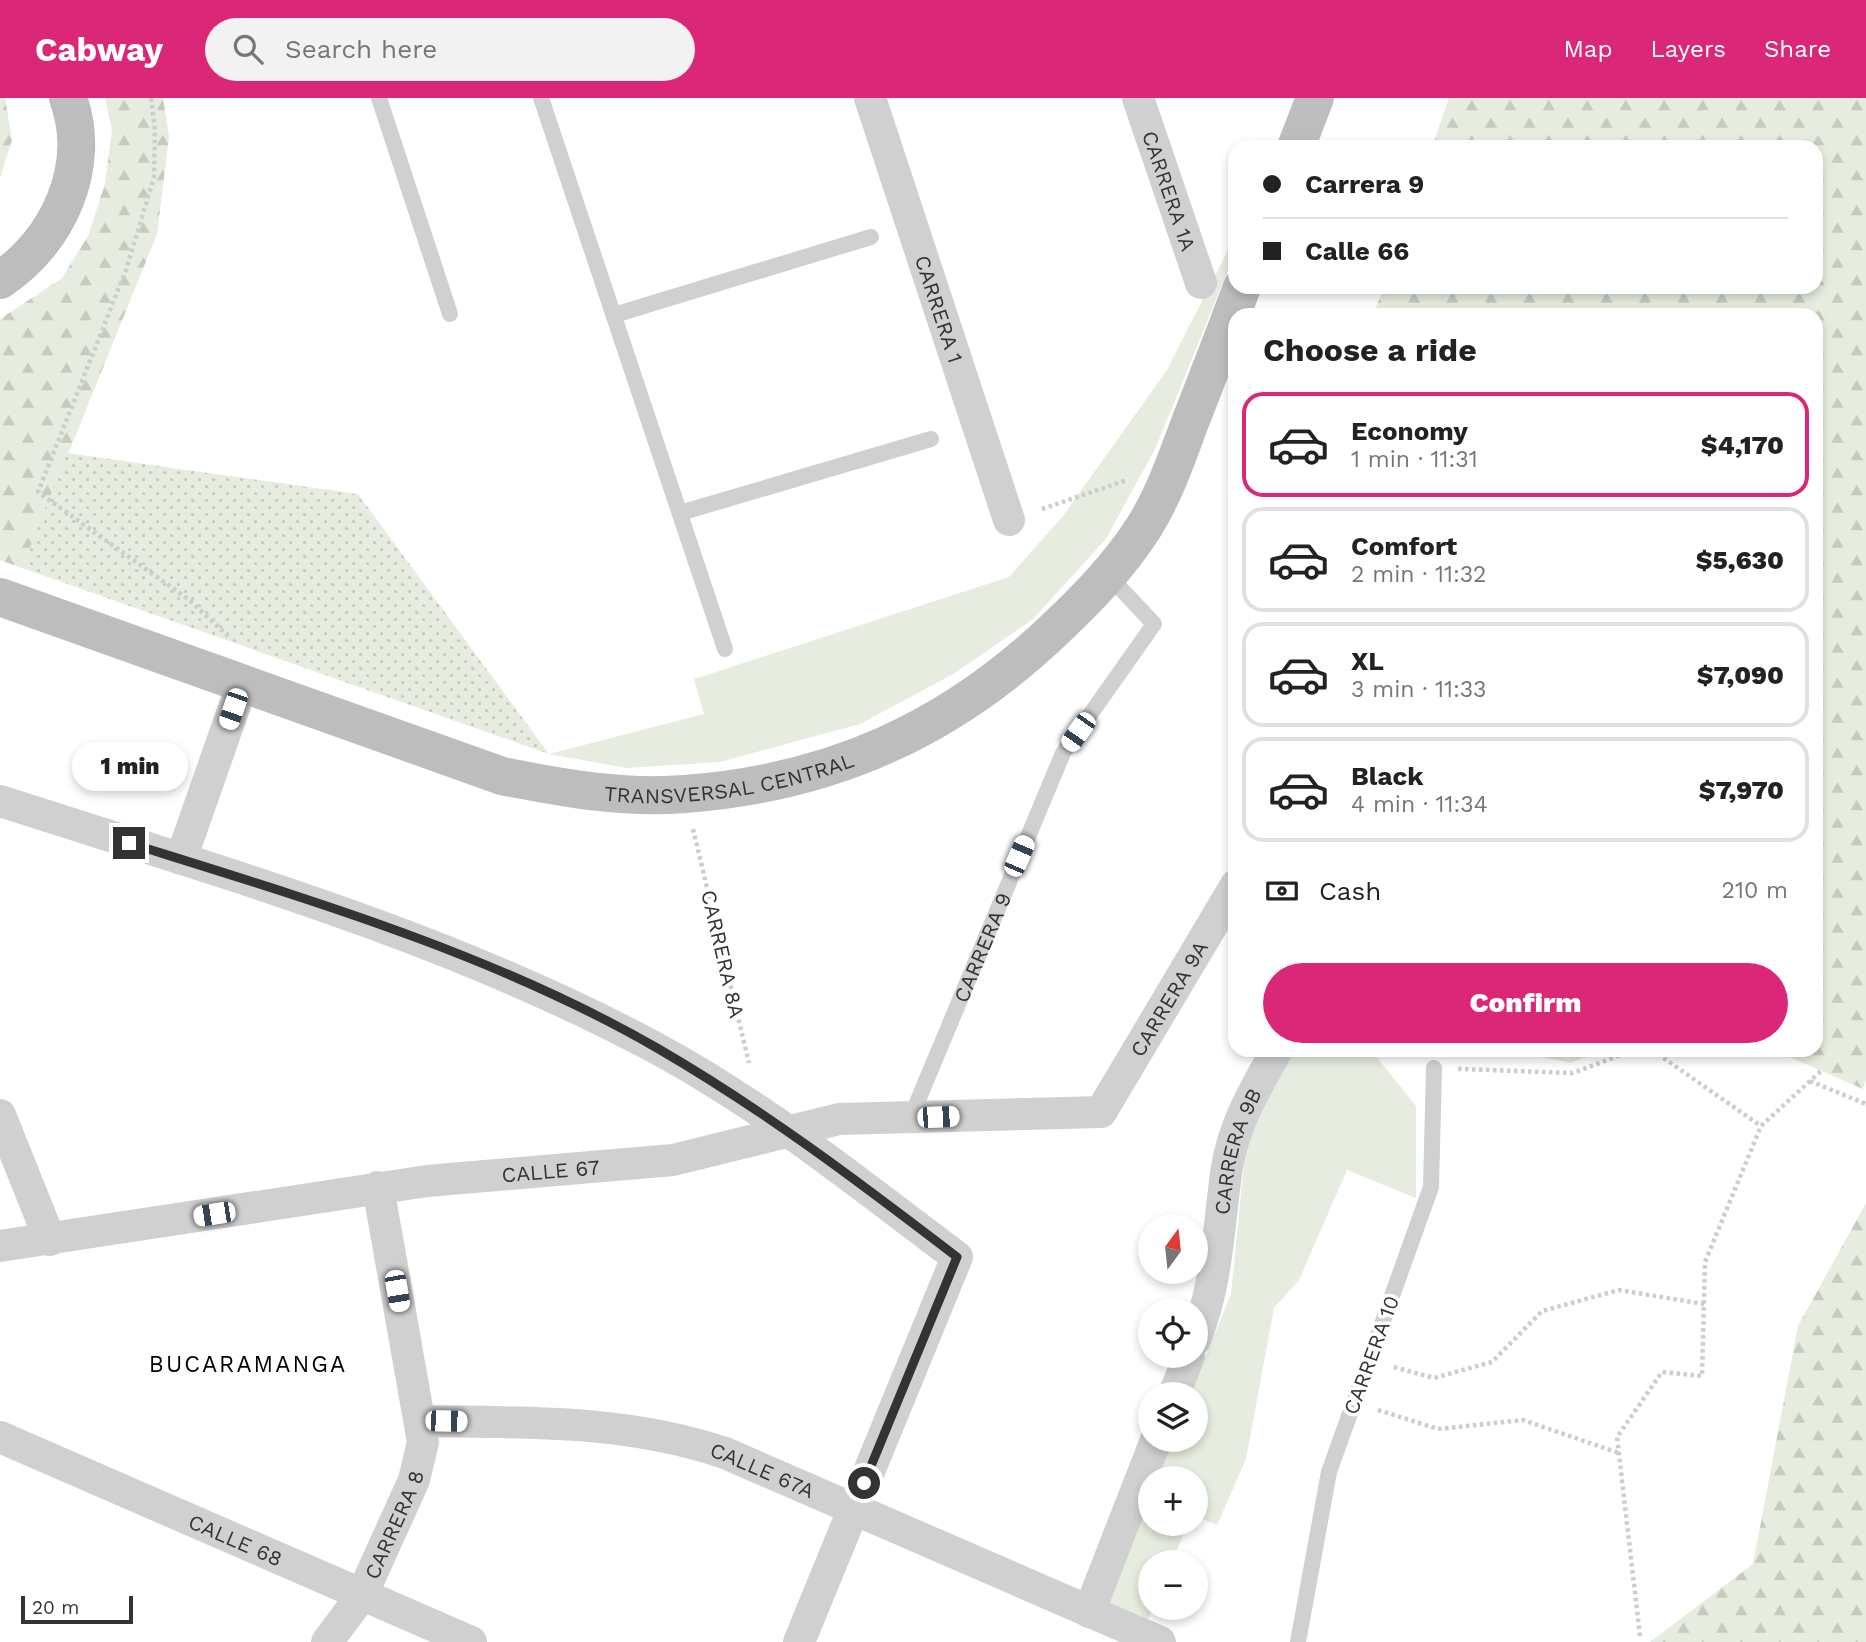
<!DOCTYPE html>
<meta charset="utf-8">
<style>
body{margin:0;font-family:"Work Sans",sans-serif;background:#f2f2f2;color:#222;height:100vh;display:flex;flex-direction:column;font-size:26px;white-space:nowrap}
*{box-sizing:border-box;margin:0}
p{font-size:23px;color:#767676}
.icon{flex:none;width:38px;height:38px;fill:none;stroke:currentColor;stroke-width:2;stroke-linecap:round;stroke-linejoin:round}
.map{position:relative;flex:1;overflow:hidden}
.details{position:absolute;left:1228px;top:210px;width:595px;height:749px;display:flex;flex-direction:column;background:#fff;border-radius:21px;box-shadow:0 4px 10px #0003}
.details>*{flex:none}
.hud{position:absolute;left:1228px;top:42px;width:595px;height:154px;border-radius:21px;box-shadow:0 4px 10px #0003;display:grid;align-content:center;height:154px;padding:0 35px;background:#fff}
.needle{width:46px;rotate:15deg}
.tools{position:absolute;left:1138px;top:1116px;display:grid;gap:14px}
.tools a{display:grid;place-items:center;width:70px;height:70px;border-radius:50%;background:#fff;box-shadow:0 4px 10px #0003;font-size:35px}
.scale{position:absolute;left:21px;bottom:18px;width:112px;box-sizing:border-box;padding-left:7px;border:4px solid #333;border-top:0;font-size:19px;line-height:24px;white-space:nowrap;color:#333;-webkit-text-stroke:5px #fff;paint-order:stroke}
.end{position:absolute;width:32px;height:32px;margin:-16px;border:9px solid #333;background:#fff;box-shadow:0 0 0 4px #fff}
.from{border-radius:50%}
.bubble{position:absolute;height:49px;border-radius:24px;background:#fff;box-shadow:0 4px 10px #0003;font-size:23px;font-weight:800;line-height:49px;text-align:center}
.car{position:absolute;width:21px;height:42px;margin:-21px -10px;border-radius:9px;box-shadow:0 0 5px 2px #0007;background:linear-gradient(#fff 24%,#345 0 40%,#fff 0 76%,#345 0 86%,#fff 0)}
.hud b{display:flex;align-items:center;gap:24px;height:66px;font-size:26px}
.hud b+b{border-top:2px solid #e0e0e0}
.hud i{width:18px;height:18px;background:#222}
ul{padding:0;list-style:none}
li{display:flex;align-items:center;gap:21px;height:105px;margin:0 14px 10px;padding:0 21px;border:4px solid #e0e0e0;border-radius:21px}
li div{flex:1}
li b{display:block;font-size:26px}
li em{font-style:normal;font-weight:800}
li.on{border-color:#db2777}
li>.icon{width:63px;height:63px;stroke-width:1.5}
h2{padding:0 35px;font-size:32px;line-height:84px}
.pay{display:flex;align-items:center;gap:18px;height:77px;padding:0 35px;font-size:26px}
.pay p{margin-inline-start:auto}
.cta{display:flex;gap:14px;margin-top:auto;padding:14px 35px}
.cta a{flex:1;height:80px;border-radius:42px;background:#db2777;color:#fff;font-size:28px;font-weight:800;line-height:80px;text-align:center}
header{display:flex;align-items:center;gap:42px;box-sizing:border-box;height:98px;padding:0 35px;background:#db2777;color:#fff}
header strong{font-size:33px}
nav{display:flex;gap:38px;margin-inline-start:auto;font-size:24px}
.search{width:490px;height:63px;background:#f2f2f2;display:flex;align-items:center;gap:18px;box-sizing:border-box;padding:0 24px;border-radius:38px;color:#767676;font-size:26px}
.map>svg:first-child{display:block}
.grass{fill:#e6ecdf}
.forest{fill:url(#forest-firs)}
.park{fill:url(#park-dots)}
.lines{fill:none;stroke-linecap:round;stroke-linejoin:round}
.path{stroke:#cdcdcd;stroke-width:4.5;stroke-dasharray:3.5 3.5;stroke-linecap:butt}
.lane{stroke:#d0d0d0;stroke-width:16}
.street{stroke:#d0d0d0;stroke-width:32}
.secondary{stroke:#bdbdbd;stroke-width:38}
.route{stroke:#333;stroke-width:9}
.labels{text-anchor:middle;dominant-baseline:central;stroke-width:7;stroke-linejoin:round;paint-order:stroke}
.street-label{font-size:21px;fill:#333;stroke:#fff}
.neighbourhood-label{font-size:23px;letter-spacing:2px;fill:#000;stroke:#fff}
</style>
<header>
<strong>Cabway</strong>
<div class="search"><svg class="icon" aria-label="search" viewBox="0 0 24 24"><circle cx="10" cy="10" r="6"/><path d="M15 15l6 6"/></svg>Search here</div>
<nav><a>Map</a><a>Layers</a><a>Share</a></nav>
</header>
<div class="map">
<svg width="1866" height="1544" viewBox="0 0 1866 1544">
<defs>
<pattern id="forest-firs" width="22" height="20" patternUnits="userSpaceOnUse" patternTransform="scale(1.75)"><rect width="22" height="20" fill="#e6ecdf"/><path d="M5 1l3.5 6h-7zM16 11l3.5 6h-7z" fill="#c6cbc0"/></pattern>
<pattern id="park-dots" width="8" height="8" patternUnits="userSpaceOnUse" patternTransform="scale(1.75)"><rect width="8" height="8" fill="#e6ecdf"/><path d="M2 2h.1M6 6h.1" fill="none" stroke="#c6cbc0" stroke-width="1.8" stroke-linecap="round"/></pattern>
</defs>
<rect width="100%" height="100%" fill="#fff"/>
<g class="grass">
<path d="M1235 138V155L1156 349 1106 441 1033 521 955 575 860 626 720 664 626 670 549 656 704 616 694 581 1009 479 1063 418 1167 272Z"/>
<path d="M1293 952H1371L1416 1008V1100L1347 1072 1299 1182 1274 1210 1246 1361 1217 1427 1195 1418V1381H1157L1172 1342H1195V1297H1190L1231 1196 1246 1047 1271 982Z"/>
<path d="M1150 1398V1426H1187L1172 1465H1150V1510H1153L1148 1522 1107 1504Z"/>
</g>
<g class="forest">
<path d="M0 0H5L12 42 0 80Z"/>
<path d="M105 0H163L169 39 157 136 22 470 0 462V221L62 180 89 136 105 85 112 32Z"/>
<path d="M1449 0H1866V982L1863 991 1774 952H1816V217H1373L1384 189H1816V49H1432Z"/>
<path d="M1507 952H1603L1571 965Z"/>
<path d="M1866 1105V1544H1650L1753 1466 1798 1228Z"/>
</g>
<path class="park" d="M67 355 358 396 549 656 22 470Z"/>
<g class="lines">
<g class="path">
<path d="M151 0 155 32 154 79 126 172 38 394 188 501 228 538"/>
<path d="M1042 411 1127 382"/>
<path d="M693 731 749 965"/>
<path d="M1652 952 1761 1028"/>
<path d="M1458 971 1573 975 1633 952"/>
<path d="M1810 983 1866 1006"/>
<path d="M1394 1269 1434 1280 1492 1264 1542 1213 1619 1192 1704 1206"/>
<path d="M1378 1312 1438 1331 1523 1322 1619 1355"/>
<path d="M1640 1538 1617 1339 1662 1274 1702 1278 1705 1164 1761 1028 1821 973"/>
</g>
<g class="lane">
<path d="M379 0 450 216"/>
<path d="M541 0 725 551"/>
<path d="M614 217 871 139"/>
<path d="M680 415 931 341"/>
<path id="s1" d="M911 1019 1063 655 1154 526 1109 478"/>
<path d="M1298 1544 1329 1374 1431 1089 1434 970"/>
</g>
<g class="street">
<path id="s2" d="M870 0 1009 422"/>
<path id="s3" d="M1138 0 1201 185"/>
<path d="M0 703C221 774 446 838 652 948 761 1006 858 1085 957 1159L799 1544"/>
<path d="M181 761 242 587"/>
<path d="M0 1017 50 1142"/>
<path id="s4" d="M0 1148 427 1083 673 1062 839 1021 1101 1014 1236 787"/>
<path id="s5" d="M1195 1242C1218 1184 1218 1131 1227 1069 1234 1026 1256 989 1277 952"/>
<path d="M1174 1297 1189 1258"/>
<path id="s6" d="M421 1323C527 1325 623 1321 725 1355L1160 1544"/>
<path id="s7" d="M0 1339 471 1544"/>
<path d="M1089 1514 1156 1342"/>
<path id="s8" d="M327 1544 362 1497 414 1382 423 1344 378 1089"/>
</g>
<g class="secondary">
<path d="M1296 49 1315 0"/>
<path d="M0 182C58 144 93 68 68 0"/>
<path id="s9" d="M0 499 502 678C562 690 624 701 685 696 831 685 949 632 1054 532 1088 500 1119 468 1144 429 1164 397 1176 362 1189 327 1207 281 1225 235 1242 189"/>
</g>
</g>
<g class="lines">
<path class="route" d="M129 745C308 801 494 856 657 950 764 1012 859 1084 957 1159L864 1385"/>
</g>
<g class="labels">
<g class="street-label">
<text stroke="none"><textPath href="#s3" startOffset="98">CARRERA 1A</textPath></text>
<text stroke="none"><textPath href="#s2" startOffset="222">CARRERA 1</textPath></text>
<text stroke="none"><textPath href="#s9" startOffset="763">TRANSVERSAL CENTRAL</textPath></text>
<text stroke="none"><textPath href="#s1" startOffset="184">CARRERA 9</textPath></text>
<text transform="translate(723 856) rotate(77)">CARRERA 8A</text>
<text stroke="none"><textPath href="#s4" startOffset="1244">CARRERA 9A</textPath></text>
<text stroke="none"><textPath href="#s5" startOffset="194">CARRERA 9B</textPath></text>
<text stroke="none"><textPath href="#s4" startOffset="556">CALLE 67</textPath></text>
<text transform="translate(1371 1257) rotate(-70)">CARRERA 10</text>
<text stroke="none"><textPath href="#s6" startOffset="348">CALLE 67A</textPath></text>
<text stroke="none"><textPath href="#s8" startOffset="136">CARRERA 8</textPath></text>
<text stroke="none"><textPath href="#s7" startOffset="257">CALLE 68</textPath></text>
</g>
<g class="neighbourhood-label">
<text x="248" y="1266">BUCARAMANGA</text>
</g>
</g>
</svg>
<div class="tools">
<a><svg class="needle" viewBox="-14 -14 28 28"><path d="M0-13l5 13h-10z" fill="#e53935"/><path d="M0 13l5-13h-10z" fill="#767676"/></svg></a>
<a><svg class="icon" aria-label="locate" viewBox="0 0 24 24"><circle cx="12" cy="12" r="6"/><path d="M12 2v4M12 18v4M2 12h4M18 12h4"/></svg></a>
<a><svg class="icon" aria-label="layers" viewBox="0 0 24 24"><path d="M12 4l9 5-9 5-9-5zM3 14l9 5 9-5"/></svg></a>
<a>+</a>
<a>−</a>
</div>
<div class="scale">20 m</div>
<i class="end from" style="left:864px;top:1385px"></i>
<i class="end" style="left:129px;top:745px"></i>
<div class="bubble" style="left:72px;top:644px;width:116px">1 min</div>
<i class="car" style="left:233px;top:611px;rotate:199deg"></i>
<i class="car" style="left:1078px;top:634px;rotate:215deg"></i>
<i class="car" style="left:1019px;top:758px;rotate:23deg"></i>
<i class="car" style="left:938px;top:1019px;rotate:88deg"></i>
<i class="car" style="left:214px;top:1116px;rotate:261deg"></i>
<i class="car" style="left:397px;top:1193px;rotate:170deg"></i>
<i class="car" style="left:446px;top:1323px;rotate:91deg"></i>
<div class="hud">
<b><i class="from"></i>Carrera 9</b>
<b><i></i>Calle 66</b>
</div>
<section class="details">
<h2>Choose a ride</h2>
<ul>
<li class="on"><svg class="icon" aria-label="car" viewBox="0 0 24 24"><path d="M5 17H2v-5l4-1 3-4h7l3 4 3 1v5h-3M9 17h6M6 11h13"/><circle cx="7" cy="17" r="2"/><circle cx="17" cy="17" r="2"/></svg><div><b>Economy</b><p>1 min · 11:31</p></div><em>$4,170</em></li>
<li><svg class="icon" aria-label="car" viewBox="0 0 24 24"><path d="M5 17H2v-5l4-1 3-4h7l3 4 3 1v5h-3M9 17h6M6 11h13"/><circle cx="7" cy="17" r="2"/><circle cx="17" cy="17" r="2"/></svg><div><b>Comfort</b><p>2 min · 11:32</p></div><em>$5,630</em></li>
<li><svg class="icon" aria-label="car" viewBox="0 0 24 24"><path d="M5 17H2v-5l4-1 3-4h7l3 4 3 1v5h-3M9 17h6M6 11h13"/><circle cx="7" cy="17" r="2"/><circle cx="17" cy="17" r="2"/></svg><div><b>XL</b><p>3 min · 11:33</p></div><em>$7,090</em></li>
<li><svg class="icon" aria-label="car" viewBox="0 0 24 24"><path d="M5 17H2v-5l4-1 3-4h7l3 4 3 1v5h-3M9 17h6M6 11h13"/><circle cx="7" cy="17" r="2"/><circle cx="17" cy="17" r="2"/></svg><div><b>Black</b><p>4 min · 11:34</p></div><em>$7,970</em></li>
</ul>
<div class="pay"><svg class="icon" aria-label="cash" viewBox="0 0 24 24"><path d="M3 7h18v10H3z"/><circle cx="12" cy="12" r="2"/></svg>Cash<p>210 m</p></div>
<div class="cta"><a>Confirm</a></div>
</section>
</div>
